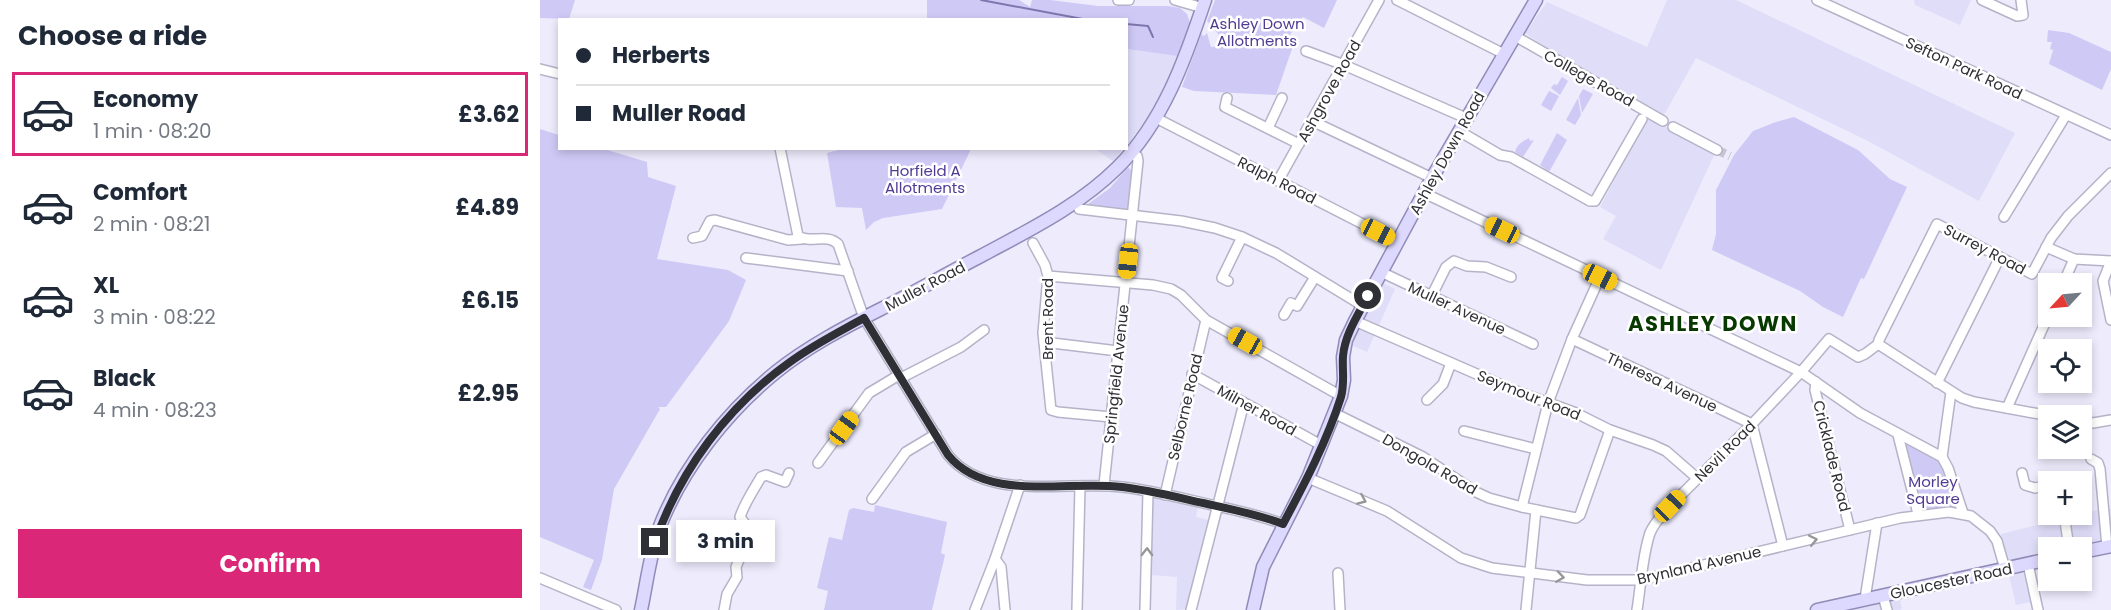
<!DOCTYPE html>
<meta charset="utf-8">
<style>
body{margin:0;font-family:Poppins,sans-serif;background:#f2f2f3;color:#1f2937;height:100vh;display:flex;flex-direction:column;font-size:22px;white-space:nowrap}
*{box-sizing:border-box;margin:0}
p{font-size:20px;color:#747a83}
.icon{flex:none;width:33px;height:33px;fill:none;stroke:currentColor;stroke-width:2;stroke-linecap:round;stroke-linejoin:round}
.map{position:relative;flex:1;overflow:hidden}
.panel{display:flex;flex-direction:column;background:#fff;width:540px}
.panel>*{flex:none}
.hud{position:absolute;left:18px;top:18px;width:570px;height:132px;border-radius:0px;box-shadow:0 3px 9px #0003;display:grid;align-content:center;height:132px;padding:0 18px;background:#fff}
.needle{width:39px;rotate:244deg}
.controls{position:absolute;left:1498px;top:273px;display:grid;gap:12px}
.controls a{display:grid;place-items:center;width:54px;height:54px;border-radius:0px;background:#fff;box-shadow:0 3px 9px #0003;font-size:30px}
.end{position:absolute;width:27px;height:27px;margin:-14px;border:8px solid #2f2f36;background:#fff;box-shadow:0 0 0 3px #fff}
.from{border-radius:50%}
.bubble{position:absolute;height:42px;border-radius:0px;background:#fff;box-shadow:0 3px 9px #0003;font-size:20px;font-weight:700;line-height:42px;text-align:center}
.car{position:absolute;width:18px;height:36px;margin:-18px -9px;border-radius:8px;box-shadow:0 0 4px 2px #0007;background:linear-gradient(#f5c518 24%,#345 0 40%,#f5c518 0 76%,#345 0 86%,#f5c518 0)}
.hud b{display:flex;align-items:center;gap:21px;height:57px;font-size:22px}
.hud b+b{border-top:2px solid #e0e1e3}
.hud i{width:15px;height:15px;background:#1f2937}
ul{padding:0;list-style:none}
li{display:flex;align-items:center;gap:18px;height:84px;margin:0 12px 9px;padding:0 6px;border:3px solid transparent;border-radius:0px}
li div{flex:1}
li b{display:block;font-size:22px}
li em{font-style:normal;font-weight:700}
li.on{border-color:#db2777}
li>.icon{width:54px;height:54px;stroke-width:1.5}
h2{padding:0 18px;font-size:27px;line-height:72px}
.button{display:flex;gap:12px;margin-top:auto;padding:12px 18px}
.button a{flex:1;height:69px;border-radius:0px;background:#db2777;color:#fff;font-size:24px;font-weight:700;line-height:69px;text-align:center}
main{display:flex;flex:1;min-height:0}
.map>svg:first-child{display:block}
.built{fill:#e0ddf9}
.green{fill:#cfc9f6}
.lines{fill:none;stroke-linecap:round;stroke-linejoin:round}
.stream{stroke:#7f76ae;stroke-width:2}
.minor-tunnel{stroke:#c7c5d4;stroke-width:9;stroke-dasharray:9 4.5;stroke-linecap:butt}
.minor-casing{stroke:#b5b3c7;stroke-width:12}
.major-casing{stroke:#918cb7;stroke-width:15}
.minor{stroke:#fff;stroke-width:9}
.major{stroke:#ddd8fd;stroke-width:12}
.oneway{stroke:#97979a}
.route{stroke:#2f2f36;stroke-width:8}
.labels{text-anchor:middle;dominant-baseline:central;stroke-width:5;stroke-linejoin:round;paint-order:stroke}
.park-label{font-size:15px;fill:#503b93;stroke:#fff}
.street-label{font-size:15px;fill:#2f2f36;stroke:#fff}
.district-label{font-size:21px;font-weight:bold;letter-spacing:1.5px;fill:#083900;stroke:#fff}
</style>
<main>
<section class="panel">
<h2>Choose a ride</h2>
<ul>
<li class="on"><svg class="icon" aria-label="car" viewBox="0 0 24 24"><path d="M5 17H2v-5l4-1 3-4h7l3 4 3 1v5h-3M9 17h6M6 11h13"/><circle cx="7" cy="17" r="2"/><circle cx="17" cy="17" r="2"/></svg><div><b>Economy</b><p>1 min · 08:20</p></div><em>£3.62</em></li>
<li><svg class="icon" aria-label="car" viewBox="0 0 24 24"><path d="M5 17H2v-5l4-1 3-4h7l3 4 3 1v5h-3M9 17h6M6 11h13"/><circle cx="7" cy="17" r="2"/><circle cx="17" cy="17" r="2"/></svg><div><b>Comfort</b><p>2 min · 08:21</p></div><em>£4.89</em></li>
<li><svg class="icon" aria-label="car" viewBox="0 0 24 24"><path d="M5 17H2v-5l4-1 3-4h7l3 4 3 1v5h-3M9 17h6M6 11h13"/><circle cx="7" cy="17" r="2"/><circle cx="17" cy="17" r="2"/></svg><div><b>XL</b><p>3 min · 08:22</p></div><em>£6.15</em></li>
<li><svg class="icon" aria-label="car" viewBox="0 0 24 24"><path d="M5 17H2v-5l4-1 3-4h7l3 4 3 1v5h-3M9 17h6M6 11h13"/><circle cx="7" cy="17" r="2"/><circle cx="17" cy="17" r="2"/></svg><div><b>Black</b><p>4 min · 08:23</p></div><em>£2.95</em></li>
</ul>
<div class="button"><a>Confirm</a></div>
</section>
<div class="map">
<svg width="1571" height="610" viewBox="0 0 1571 610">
<rect width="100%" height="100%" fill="#edebfc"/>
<g class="built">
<path d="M1127 0H1196L1475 133 1439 201 1326 140 1156 58 1124 115 1007 48 985 33 1007 2 1107 47Z"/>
<path d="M1374 0H1431L1420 25 1375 5Z"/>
<path d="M587 49 637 56 620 96 605 121 587 145Z"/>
<path d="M1108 117 1175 153 1121 270 1063 239 1076 216 1060 207Z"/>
<path d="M555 149H583L573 161Z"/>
<path d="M841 282 855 289 827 352 809 344Z"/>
<path d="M612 497 658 507 656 517 669 520 648 609 636 610 637 577 610 575Z"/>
<path d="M1571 509V540L1533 547 1509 548V553L1467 561 1461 534 1557 510Z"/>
<path d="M1481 572 1484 574 1491 602 1476 605 1469 575Z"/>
<path d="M1359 595 1362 609 1360 610H1293Z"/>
</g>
<g class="green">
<path d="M0 0H35L29 19 0 18Z"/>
<path d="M387 0H479L490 7 492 0H510L558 6H628L640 8 647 14 650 23 637 56 587 49 586 20 387 19Z"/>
<path d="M675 0H797L784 28 763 17 746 40 753 46 736 95 654 91 642 87 661 34 664 36 667 33 671 47 682 46 678 36 679 35 667 21Z"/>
<path d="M1508 30 1529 33 1571 52V69L1562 90 1509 64 1513 50 1510 49 1512 42H1507Z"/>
<path d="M1022 77 1028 81 1020 95 1011 88 1014 84 1017 85Z"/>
<path d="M1043 89 1053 94 1042 113 1039 96Z"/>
<path d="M1009 91 1019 96 1011 111 1001 105Z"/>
<path d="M1038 98 1041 115 1035 125 1026 120Z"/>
<path d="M1254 117 1318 150 1350 179 1367 187 1324 279 1321 278 1303 317 1283 307 1260 291 1172 250 1176 234V190L1194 155 1213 131 1236 122Z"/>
<path d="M0 129 19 135 20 148 64 149 107 162 108 177 136 186 117 259 188 270 206 280 189 321 126 407H118L120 409 74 489 62 560 51 590 43 587 54 560 0 537Z"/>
<path d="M1017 133 1027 140 1009 172 1000 165Z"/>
<path d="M989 138 990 141 994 140 983 157 975 152C977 144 982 142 989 138Z"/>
<path d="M306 148H431V149L402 209 343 218 334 222 326 230 322 208 296 207 287 153Z"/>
<path d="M588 167 593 172 587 210 548 208V204L570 188Z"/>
<path d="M1542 358 1549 389 1515 383 1542 382Z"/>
<path d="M1362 441 1399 461 1404 468 1417 505 1415 508 1379 510Z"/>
<path d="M335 505 407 522 401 553 405 555 392 610H284L288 591 277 588 289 537 302 540 309 510 313 508 334 512Z"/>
</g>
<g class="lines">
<g class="stream">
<path d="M441 0 548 20"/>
<path d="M586 24 608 26 613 37"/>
</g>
<path class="minor-tunnel" d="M1177 150 1190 156"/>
<g class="minor-casing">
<g id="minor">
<path d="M578 0H589"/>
<path d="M635 0 663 8"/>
<path d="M857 0 964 54"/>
<path d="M1277 0 1571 135"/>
<path d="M1442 0 1477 16 1483 15 1481 0"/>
<path d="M975 36 1123 121"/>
<path d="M766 51 804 65 926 118"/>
<path d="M0 69 20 74"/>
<path d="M687 98 685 107 759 144"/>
<path d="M616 118 858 242"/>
<path d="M772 121 892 178"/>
<path d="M1133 127 1177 150"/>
<path d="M728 128 742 98"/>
<path d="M919 131 960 155 971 157 1050 201H1055L1102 119"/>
<path d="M240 148 258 236C270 244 287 233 298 244L324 318 408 455C447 503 528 480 582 487 609 490 637 497 663 503 690 509 717 514 743 524"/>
<path d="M738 181 839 0"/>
<path d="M884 193 1261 372 1320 413 1402 457 1408 468 1423 513"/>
<path d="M539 209 641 221 675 228 702 237 736 253 823 306"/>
<path d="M1464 217 1526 115"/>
<path d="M153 238 162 236 170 221 175 220 248 240 262 239"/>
<path d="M493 243 505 265 508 276 503 333 511 410 518 412 571 417"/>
<path d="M1506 247 1534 259 1571 261"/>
<path d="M206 258 308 271"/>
<path d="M1571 261 1563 281 1571 320"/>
<path d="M841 272 993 344"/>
<path d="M508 276 613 285 631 289 641 295 666 320 801 396"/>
<path d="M688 281 682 278 702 237"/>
<path d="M1523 284 1534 259"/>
<path d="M891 297 906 267 914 261 927 266 946 267 971 277"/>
<path d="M744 315 751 303 757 306 775 277"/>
<path d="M815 321 971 389 1036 413 1070 430 1113 445 1126 451 1157 478"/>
<path d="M1032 339 1212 424 1243 546"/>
<path d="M504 342 578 351"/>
<path d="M1338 345 1339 340 1397 224 1492 274 1511 238 1528 216 1571 173"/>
<path d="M652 374 781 445"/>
<path d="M361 378 421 347 444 330"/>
<path d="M1276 382 1275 390 1310 530"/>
<path d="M1397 383 1460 257"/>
<path d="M887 400 903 384 911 363"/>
<path d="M1467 408 1509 314"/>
<path d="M794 413 883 457 936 492 949 498 982 507 1036 518 1040 515 1070 430"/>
<path d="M1542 421 1553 423 1571 420"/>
<path d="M924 431 996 449"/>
<path d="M1358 435 1378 514"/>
<path d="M1402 457 1411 392"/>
<path d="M1551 459 1558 463 1560 469 1567 547"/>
<path d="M278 463 329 393 359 375"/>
<path d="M1482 473 1485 485 1495 488 1509 485"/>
<path d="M768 478 847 511 921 558 952 568 1047 580H1101L1360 518 1409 512 1431 516 1450 531 1457 541 1465 569"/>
<path d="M564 485 598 161 597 156"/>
<path d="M625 495 666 320"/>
<path d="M332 499 366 452 396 434"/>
<path d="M982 507 1008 403 1032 339 1060 277"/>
<path d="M1524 514 1529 548"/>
<path d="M455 559 461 567 465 610"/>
<path d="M1488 564 1498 610"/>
<path d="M798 573 800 610"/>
<path d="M0 578 76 610"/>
<path d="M1343 596 1347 610"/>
<path d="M1325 599 1337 523"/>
<path d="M184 610 187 594 197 577 196 567 211 532 200 517C205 502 213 491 221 477L226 475 245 482 249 473"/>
<path d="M435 610 455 559 480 485"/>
<path d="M537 610 540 486"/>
<path d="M605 610 608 492"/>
<path d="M651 610 704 403"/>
<path d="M986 610 996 510"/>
<path d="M1097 610C1101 585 1102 557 1110 533 1114 523 1123 514 1130 506L1212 424 1261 372 1289 339 1318 357 1325 354 1337 345 1341 346 1422 398 1434 402 1510 416"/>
</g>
</g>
<g class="major-casing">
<g id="major">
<path d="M1542 552 1571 546"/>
<path d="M101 610C107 582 110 553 120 526 143 467 187 412 236 372 267 347 305 327 341 309 375 292 408 273 441 256 489 230 539 206 578 167 623 122 645 60 665 0"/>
<path d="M713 610 723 567 768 478 801 396 804 380 803 357 806 340 815 321 892 178 996 0"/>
<path d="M1277 610 1509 559"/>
</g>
</g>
<use href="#minor" class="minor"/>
<use href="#major" class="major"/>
</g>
<defs><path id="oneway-chevron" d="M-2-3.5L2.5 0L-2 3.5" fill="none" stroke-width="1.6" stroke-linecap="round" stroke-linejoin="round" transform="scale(1.5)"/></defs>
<g class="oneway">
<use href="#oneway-chevron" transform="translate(822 500) rotate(23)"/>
<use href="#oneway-chevron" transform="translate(1273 540) rotate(-12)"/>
<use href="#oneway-chevron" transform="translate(607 552) rotate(-89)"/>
<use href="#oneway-chevron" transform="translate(1020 577) rotate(8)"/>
</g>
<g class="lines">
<path class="route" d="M115 542C140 470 188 406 250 362 273 345 299 332 324 318L408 455C447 503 528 480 582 487 609 490 636 497 663 503 690 509 717 514 743 524 765 483 787 441 801 397 805 383 802 370 803 356 805 334 818 315 828 296"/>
</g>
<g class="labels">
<g class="park-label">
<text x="717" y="23">Ashley Down<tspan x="717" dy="17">Allotments</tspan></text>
<text x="385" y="170">Horfield A<tspan x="385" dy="17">Allotments</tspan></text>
<text x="1393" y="481">Morley<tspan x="1393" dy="17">Square</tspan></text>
</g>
<g class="street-label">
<text transform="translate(1424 68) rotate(25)">Sefton Park Road</text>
<text transform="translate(1049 78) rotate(29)">College Road</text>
<text transform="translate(789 91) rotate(-61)">Ashgrove Road</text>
<text transform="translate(907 153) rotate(-61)">Ashley Down Road</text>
<text transform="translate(737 180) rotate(27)">Ralph Road</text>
<text transform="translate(1445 249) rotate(28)">Surrey Road</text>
<text transform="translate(385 286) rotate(-28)">Muller Road</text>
<text transform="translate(917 308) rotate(25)">Muller Avenue</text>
<text transform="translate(507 319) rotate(-90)">Brent Road</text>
<text transform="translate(576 374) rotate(-84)">Springfield Avenue</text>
<text transform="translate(1122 382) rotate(25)">Theresa Avenue</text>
<text transform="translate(989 395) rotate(22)">Seymour Road</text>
<text transform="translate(645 407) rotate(-77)">Selborne Road</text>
<text transform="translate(717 410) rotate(29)">Milner Road</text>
<text transform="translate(1185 451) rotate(-45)">Nevil Road</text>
<text transform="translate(1292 456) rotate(76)">Cricklade Road</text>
<text transform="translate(890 464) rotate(30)">Dongola Road</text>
<text transform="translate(1159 565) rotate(-13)">Brynland Avenue</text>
<text transform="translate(1411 581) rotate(-12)">Gloucester Road</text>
</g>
<g class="district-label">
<text x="1173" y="323">ASHLEY DOWN</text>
</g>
</g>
</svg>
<div class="controls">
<a><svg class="needle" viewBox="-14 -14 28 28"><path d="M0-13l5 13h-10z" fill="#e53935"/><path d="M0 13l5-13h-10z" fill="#747a83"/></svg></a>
<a><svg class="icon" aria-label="locate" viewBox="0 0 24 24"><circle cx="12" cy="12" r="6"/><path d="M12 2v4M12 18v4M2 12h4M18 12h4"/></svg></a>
<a><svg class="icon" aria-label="layers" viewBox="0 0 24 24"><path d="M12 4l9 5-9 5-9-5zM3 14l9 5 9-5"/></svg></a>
<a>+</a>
<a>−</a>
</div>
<i class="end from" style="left:828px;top:296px"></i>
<i class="end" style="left:115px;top:542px"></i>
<div class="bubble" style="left:136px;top:520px;width:99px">3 min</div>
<i class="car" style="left:962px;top:230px;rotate:295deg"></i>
<i class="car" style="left:838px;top:232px;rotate:117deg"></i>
<i class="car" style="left:588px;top:261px;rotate:186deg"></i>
<i class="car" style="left:1060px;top:277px;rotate:115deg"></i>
<i class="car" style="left:705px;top:341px;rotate:299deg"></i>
<i class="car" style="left:304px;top:428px;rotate:36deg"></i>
<i class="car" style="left:1130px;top:506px;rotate:44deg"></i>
<div class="hud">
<b><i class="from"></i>Herberts</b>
<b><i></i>Muller Road</b>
</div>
</div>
</main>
